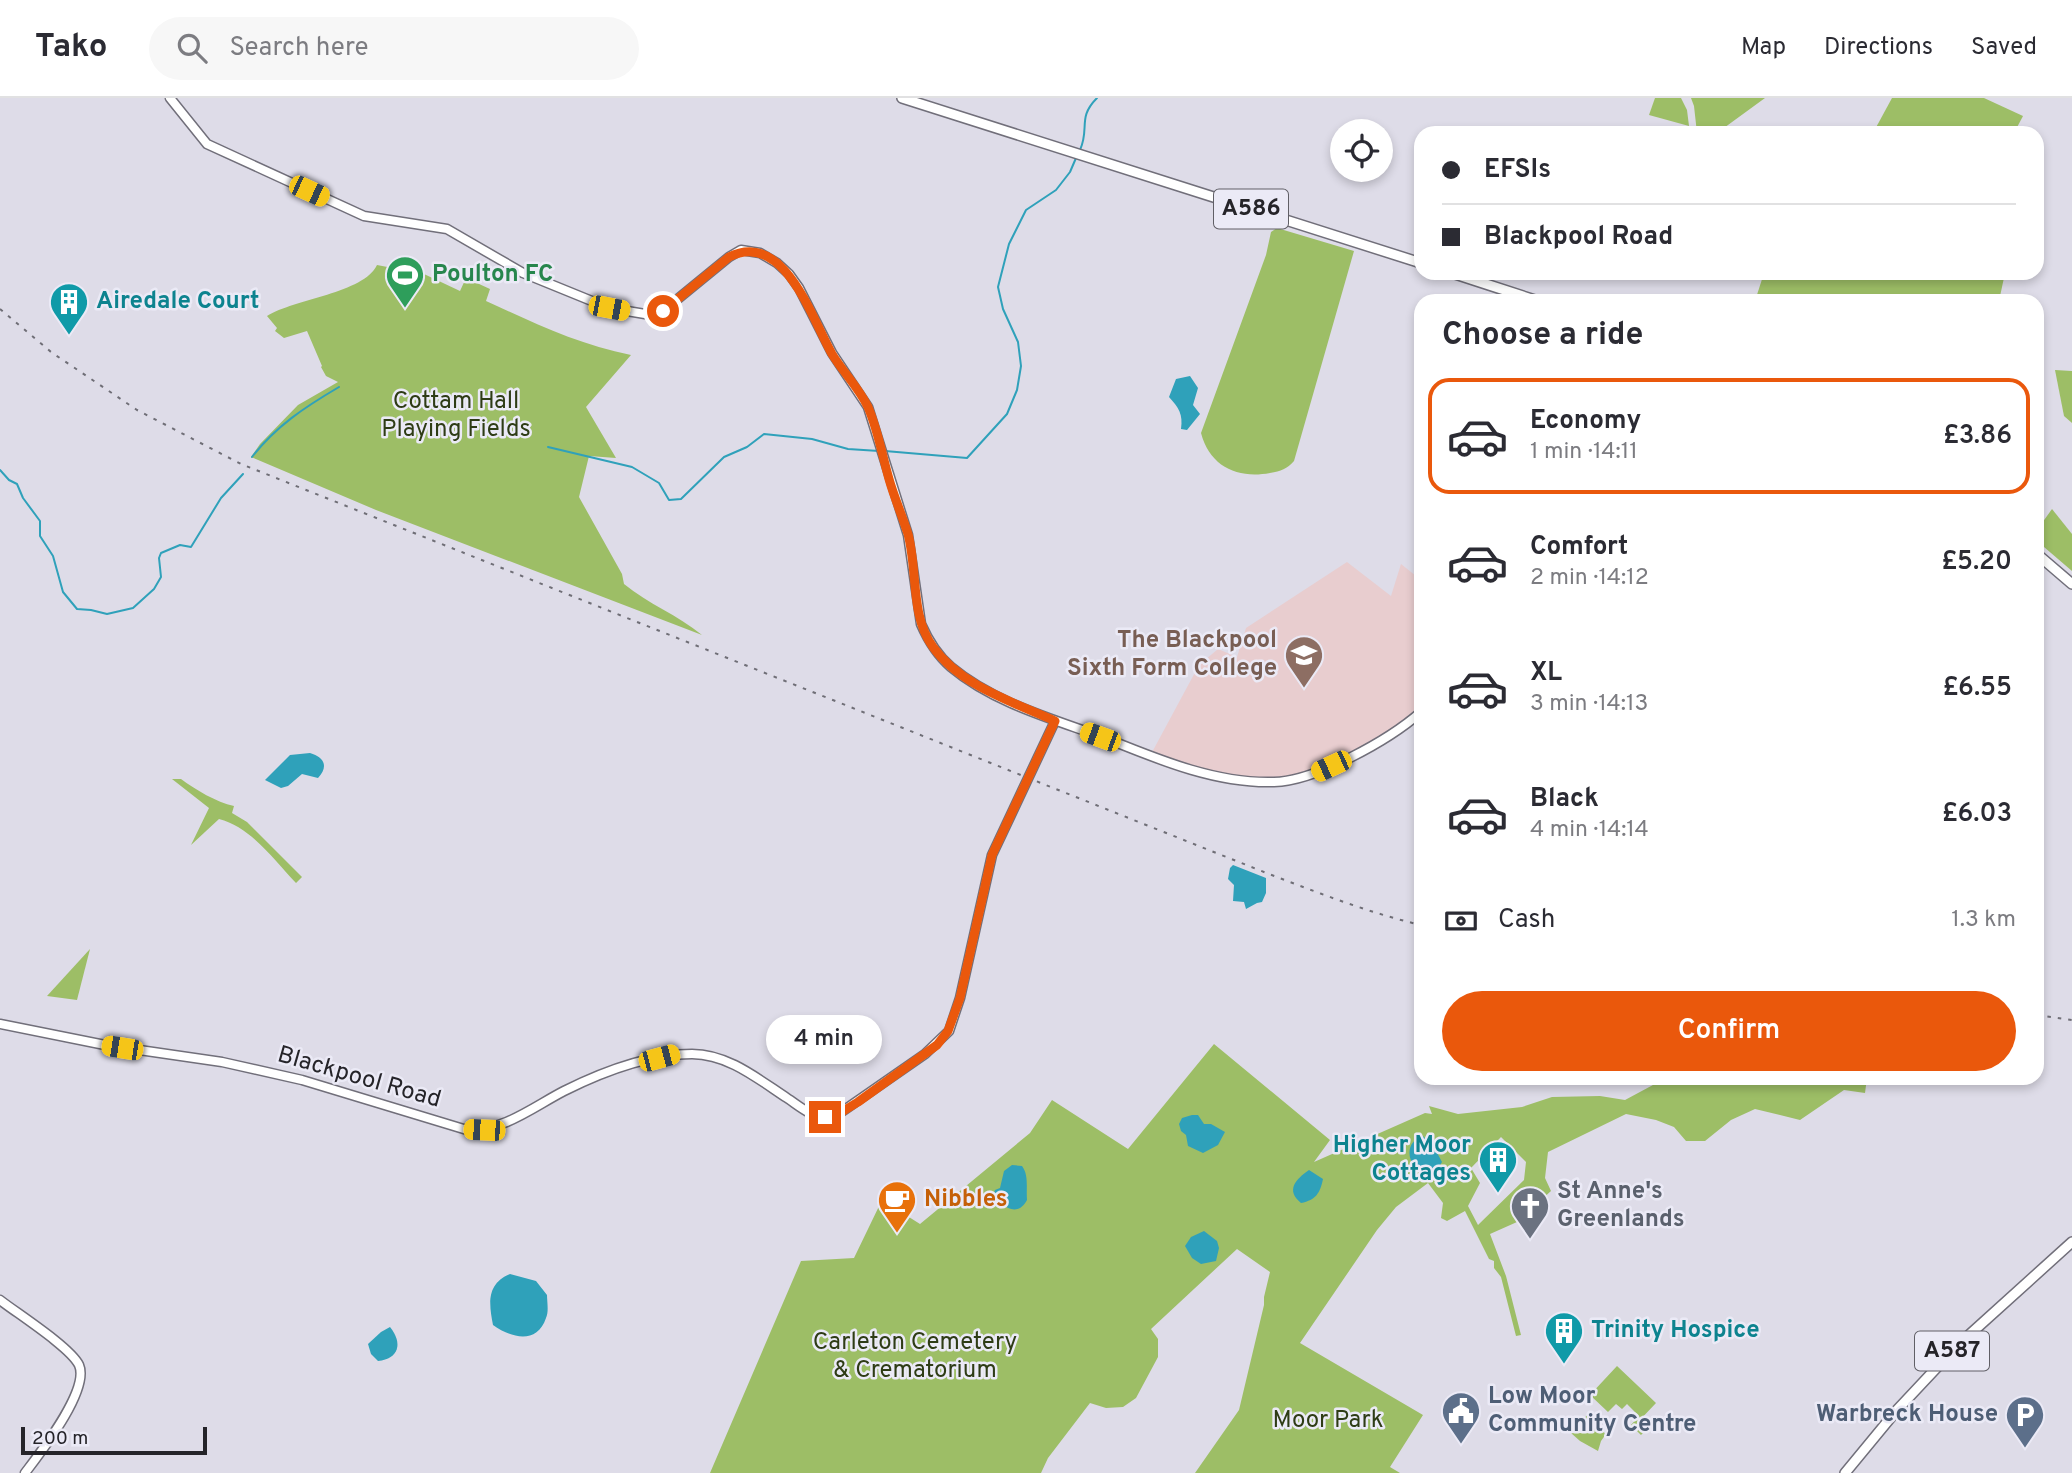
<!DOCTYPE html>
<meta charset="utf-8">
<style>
body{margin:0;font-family:Overpass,sans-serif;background:#f7f7f7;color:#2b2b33;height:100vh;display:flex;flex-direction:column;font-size:26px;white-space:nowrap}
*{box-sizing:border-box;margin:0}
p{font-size:23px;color:#7c7c81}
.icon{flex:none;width:38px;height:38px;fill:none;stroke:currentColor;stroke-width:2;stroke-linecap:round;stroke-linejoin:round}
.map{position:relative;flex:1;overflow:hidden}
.panel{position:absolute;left:1414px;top:196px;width:630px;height:791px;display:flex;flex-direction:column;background:#fff;border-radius:21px;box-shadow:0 4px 10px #0003}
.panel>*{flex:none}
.hud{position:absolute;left:1414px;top:28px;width:630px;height:154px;border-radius:21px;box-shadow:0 4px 10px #0003;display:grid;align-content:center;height:154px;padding:0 28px;background:#fff}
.controls{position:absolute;left:1330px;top:21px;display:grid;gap:14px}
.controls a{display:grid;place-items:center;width:63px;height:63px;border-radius:50%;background:#fff;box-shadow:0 4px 10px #0003;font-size:35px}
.scale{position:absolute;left:21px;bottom:18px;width:186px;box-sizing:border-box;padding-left:7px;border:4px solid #252429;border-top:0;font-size:19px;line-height:24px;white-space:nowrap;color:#252429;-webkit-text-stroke:5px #ebeaf6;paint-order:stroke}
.end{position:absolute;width:32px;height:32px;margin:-16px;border:9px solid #ea580c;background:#fff;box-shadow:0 0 0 4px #fff}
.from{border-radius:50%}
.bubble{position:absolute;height:49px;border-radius:24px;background:#fff;box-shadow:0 4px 10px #0003;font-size:23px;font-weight:600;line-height:49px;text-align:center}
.car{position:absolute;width:21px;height:42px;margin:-21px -10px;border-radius:9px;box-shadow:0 0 5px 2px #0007;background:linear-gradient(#f5c518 24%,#345 0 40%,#f5c518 0 76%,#345 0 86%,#f5c518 0)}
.hud b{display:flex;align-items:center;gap:24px;height:66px;font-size:26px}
.hud b+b{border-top:2px solid #e1e1e2}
.hud i{width:18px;height:18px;background:#2b2b33}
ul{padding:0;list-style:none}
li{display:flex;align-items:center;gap:21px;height:116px;margin:0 14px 10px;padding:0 14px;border:4px solid transparent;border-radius:21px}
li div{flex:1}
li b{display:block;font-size:26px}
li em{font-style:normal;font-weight:600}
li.on{border-color:#ea580c}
li>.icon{width:63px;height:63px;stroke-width:1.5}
h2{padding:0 28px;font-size:32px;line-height:84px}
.pay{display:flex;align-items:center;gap:18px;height:77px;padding:0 28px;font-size:26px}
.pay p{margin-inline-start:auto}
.primary-button{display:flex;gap:14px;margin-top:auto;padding:14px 28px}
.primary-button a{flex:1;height:80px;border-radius:42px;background:#ea580c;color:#fff;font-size:28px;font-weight:600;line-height:80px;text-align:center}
header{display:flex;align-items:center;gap:42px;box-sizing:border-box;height:98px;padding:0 35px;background:#fff;border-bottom:2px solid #e1e1e2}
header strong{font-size:33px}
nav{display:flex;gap:38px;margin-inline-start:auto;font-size:24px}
.search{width:490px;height:63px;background:#f7f7f7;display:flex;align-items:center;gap:18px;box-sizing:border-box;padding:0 24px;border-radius:38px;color:#7c7c81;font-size:26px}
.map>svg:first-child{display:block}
.education{fill:#e8cdcf}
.green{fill:#9dbe66;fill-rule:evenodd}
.water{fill:#2fa1ba}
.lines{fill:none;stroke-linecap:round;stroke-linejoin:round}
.stream{stroke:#2fa1ba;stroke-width:2}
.secondary-casing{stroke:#716f7a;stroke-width:11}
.primary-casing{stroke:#716f7a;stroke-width:12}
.secondary{stroke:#fff;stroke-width:8}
.primary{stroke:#fff;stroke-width:9}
.rail{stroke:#6f6e76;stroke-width:2;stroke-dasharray:3.5 7;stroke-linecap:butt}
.route{stroke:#ea580c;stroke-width:9}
.labels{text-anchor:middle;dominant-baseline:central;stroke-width:5;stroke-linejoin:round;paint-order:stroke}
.shield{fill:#ebeaf6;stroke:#605f66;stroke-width:2}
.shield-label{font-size:23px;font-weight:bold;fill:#252429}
.leisure-label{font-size:24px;font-weight:bold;fill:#27864d;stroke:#ebeaf6;text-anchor:start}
.culture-label{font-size:24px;font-weight:bold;fill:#0d838f;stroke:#ebeaf6;text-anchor:start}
.park-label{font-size:24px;fill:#2e3c15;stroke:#ebeaf6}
.education-label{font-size:24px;font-weight:bold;fill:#785e54;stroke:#ebeaf6;text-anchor:end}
.street-label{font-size:24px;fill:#252429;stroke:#ebeaf6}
.worship-label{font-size:24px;font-weight:bold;fill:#5b616d;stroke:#ebeaf6;text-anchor:start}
.food-label{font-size:24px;font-weight:bold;fill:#c56008;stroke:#ebeaf6;text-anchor:start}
.service-label{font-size:24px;font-weight:bold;fill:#4e5e75;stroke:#ebeaf6;text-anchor:start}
</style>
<header>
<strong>Tako</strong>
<div class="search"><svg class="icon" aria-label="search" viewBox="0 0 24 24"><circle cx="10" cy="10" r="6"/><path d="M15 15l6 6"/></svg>Search here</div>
<nav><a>Map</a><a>Directions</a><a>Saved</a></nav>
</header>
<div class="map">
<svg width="2072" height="1375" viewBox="0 0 2072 1375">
<rect width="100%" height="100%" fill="#dedce8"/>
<path class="education" d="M1347 464 1391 498 1401 466 1421 482V614L1414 621 1308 678 1237 682 1150 658 1199 567 1218 551 1237 559 1246 530Z"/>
<g class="green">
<path d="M1655 0H1681L1687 12 1689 28 1649 17Z"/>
<path d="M1691 0H1765L1717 35H1697L1694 8Z"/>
<path d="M1892 0H1984L2023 18 2014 35H1873Z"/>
<path d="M1277 130 1354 153 1294 363C1287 371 1281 373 1270 375 1238 381 1210 369 1201 335L1266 157 1271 134Z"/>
<path d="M377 167 424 176 460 193 466 180 490 191 486 203C534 225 579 247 631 257L586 309 616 360 589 358 579 399 622 476 624 486C648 506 678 517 702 537L376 412 251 359 260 346 298 307 338 284 326 278 321 269 322 268 307 233 284 240 275 233 277 230 267 218C294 201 364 195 377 167Z"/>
<path d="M1764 175H2005L1999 203H1755Z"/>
<path d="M2055 272 2072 273V325L2064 318Z"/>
<path d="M2052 411 2072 436V473L2037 443V432Z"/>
<path d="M172 681H181C196 692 216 704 234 708L232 715 247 724 302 779 296 785C274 762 251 729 219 721L191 747 209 710Z"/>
<path d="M90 851 77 902 47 898Z"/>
<path d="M1214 946 1330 1042 1314 1064 1425 1015 1432 1016 1429 1008 1458 1016 1522 1009 1552 999 1600 998 1625 1002 1666 980H1867L1865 995 1844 992 1800 1022 1755 1011 1731 1022 1705 1043H1686L1674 1029 1656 1022 1626 1016 1548 1054 1545 1080 1551 1093 1540 1103 1537 1115 1490 1136 1506 1178 1521 1237 1516 1238 1501 1179 1494 1170V1163L1489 1161 1465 1113 1447 1123 1441 1120 1443 1105 1428 1085 1396 1109 1377 1132 1300 1245 1423 1317 1390 1369 1400 1375H1195L1239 1312 1264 1207V1199L1270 1174 1237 1151 1151 1231 1158 1241V1259L1136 1300 1123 1309 1106 1310 1090 1305 1048 1360 1041 1375H710L801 1163 854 1160 882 1102 920 1126 1030 1035 1052 1002 1128 1051ZM1501 1039 1526 1064 1524 1082 1478 1127 1468 1108 1480 1085 1471 1070Z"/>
<path d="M1617 1268 1656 1305 1637 1325 1645 1333 1641 1337 1631 1327 1639 1318 1627 1306 1622 1311 1616 1306 1608 1314 1590 1297Z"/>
<path d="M1591 1313 1600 1321 1598 1323 1601 1326 1598 1330 1606 1336 1601 1343 1598 1353 1580 1343 1571 1335Z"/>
</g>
<g class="water">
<path d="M1190 278 1198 290 1193 307 1200 316 1187 332 1181 331C1183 316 1179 310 1169 299L1176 281Z"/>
<path d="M310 655C324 659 329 668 318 680L302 676 288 688 281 690 265 682 290 657Z"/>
<path d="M1233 767 1266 780V795L1262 804 1257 805 1246 811 1244 804 1233 803 1234 787 1228 781 1230 770Z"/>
<path d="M1192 1017H1198L1204 1026H1211L1225 1034 1218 1047 1203 1055 1188 1048 1186 1037 1181 1033 1179 1026 1182 1020Z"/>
<path d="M1423 1038 1435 1051 1442 1064 1439 1069 1428 1076C1408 1072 1401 1045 1423 1038Z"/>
<path d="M1012 1067 1022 1068C1029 1077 1026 1090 1027 1102 1018 1120 1000 1109 994 1095L995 1092 1000 1090 1004 1073Z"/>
<path d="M1309 1072 1323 1081C1320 1095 1316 1102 1301 1105 1285 1092 1296 1081 1309 1072Z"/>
<path d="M1204 1133 1217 1143 1219 1150 1216 1163 1201 1166 1192 1160 1185 1148 1191 1139Z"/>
<path d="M510 1176 536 1183 547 1197C547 1203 549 1214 546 1220 537 1247 511 1240 493 1227 489 1206 486 1186 510 1176Z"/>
<path d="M390 1229C403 1245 399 1261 378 1263L371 1256 368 1246 381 1234Z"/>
</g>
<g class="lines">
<g class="stream">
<path d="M1080 52C1090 30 1077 20 1097 0"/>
<path d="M548 349 632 369 659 385 669 402 681 401 724 359 747 349 764 336 812 341 848 351 879 353"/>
<path d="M885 353 967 360 1007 316 1017 292 1021 268 1018 244 1003 211 998 189 1009 146 1026 112 1056 92 1070 74 1076 60"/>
<path d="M252 359C276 328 305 309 339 289"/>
<path d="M0 372 9 382 17 386 23 400 40 423V438L53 458 63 494 77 511 91 512 107 516 133 510 154 491 161 479 159 460 161 455 180 447 191 449 221 400 243 376"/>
</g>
<g class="secondary-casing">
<g id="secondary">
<path d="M170 0 207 46 364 118 447 131 523 175 609 210 645 216 663 213 729 159 741 152 760 155 777 165 789 176 799 190 832 255 868 309 908 437 921 526C928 542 937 557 951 569 994 605 1053 621 1105 640 1157 661 1216 686 1274 684 1316 683 1389 642 1421 614"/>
<path d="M0 926 105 947 222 964 302 982 467 1032C504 1033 533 1009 564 993 602 974 650 956 692 956 728 956 758 981 787 1000 798 1007 811 1019 825 1019 829 1020 836 1017 840 1015L925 956 949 933 960 900 992 757 1055 623"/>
<path d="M0 1202C18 1216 70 1249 79 1267 90 1292 40 1355 25 1375"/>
</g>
</g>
<g class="primary-casing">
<g id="primary">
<path d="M902 0 1421 165"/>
<path d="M1452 175 1538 203"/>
<path d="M2037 456 2072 486"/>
<path d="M1845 1375 1897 1312 1958 1247 2072 1144"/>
</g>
</g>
<use href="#secondary" class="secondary"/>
<use href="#primary" class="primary"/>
<g class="rail">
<path d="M0 211 51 254 137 312 241 366 1269 776C1319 795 1369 815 1421 827"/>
<path d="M2037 917 2072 922"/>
</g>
</g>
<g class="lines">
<path class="route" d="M663 213 729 159C784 131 812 221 832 256 843 274 859 290 868 309 878 332 882 357 889 381 894 399 902 417 908 436 918 473 910 518 933 549 961 588 1013 604 1055 623L992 757 960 900 948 933 937 947 858 1004 840 1015 825 1019"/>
</g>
<defs>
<g id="stadium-pin" transform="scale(2.0125)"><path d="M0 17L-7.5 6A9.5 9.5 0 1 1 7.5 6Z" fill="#2e9e5b" stroke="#ebeaf6"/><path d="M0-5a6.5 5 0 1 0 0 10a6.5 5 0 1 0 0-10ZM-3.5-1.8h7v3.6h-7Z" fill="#fff"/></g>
<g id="building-pin" transform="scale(2.0125)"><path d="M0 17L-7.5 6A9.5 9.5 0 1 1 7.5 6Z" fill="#0f9aa8" stroke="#ebeaf6"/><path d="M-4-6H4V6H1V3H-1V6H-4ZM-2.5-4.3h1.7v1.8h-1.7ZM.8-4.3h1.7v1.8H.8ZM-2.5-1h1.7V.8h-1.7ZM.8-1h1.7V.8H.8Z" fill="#fff"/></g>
<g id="university-pin" transform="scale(2.0125)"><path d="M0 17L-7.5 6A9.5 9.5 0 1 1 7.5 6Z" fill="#8d6e63" stroke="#ebeaf6"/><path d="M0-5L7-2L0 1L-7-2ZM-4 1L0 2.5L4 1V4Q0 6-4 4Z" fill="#fff"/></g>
<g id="cafe-pin" transform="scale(2.0125)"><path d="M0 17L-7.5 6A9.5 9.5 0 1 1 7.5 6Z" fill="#e8710a" stroke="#ebeaf6"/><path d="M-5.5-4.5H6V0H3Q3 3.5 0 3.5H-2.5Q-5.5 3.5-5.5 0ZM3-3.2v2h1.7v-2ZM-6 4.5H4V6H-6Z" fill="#fff"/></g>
<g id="church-pin" transform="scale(2.0125)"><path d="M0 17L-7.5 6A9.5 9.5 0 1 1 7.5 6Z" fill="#6b7280" stroke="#ebeaf6"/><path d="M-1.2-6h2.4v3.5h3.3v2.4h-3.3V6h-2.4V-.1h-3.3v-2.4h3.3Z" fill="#fff"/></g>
<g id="civic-pin" transform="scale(2.0125)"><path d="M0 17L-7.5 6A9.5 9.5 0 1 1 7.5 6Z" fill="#5c6f8a" stroke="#ebeaf6"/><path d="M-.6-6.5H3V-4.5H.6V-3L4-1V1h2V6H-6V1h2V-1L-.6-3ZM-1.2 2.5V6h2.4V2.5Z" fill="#fff"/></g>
<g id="parking-pin" transform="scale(2.0125)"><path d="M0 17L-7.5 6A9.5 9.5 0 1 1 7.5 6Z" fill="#5c6f8a" stroke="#ebeaf6"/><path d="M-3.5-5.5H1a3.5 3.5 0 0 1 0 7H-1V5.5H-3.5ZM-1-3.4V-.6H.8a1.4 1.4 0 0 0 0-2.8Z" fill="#fff"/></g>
</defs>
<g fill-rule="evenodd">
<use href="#stadium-pin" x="405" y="177"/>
<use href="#building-pin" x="69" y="204"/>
<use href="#university-pin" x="1304" y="557"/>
<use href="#building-pin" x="1498" y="1062"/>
<use href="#cafe-pin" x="897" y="1102"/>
<use href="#church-pin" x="1530" y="1108"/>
<use href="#building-pin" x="1564" y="1233"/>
<use href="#civic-pin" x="1461" y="1313"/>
<use href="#parking-pin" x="2025" y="1317"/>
</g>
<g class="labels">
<g class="shield">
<rect x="1214" y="91.5" width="74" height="39" rx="5"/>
<rect x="1915" y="1233.5" width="74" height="39" rx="5"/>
</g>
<g class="shield-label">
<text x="1251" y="111">A586</text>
<text x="1952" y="1253">A587</text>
</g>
<g class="leisure-label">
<text x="432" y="177">Poulton FC</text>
</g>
<g class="culture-label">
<text x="96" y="204">Airedale Court</text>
<text x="1471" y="1048" text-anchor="end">Higher Moor<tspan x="1471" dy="28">Cottages</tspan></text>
<text x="1591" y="1233">Trinity Hospice</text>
</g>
<g class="park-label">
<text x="456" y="304">Cottam Hall<tspan x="456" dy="28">Playing Fields</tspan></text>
<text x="915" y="1245">Carleton Cemetery<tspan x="915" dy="28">&amp; Crematorium</tspan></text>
<text x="1328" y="1323">Moor Park</text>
</g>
<g class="education-label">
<text x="1277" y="543">The Blackpool<tspan x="1277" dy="28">Sixth Form College</tspan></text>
</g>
<g class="street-label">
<text transform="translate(359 980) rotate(16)">Blackpool Road</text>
</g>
<g class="worship-label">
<text x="1557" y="1094">St Anne's<tspan x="1557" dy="28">Greenlands</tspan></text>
</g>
<g class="food-label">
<text x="924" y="1102">Nibbles</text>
</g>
<g class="service-label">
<text x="1488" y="1299">Low Moor<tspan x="1488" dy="28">Community Centre</tspan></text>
<text x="1998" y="1317" text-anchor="end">Warbreck House</text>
</g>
</g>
</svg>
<div class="controls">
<a><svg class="icon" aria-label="locate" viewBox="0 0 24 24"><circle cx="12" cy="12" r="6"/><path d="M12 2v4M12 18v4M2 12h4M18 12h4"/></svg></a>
</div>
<div class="scale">200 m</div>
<i class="end from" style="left:663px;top:213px"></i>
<i class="end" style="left:825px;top:1019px"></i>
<div class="bubble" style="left:766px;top:917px;width:116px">4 min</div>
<i class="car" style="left:309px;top:93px;rotate:115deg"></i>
<i class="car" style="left:609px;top:210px;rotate:101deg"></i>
<i class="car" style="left:1100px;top:639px;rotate:290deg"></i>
<i class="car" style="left:1331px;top:668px;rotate:245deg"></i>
<i class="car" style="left:122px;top:950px;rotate:279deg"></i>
<i class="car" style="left:659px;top:960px;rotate:75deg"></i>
<i class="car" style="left:484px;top:1032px;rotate:272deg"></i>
<div class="hud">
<b><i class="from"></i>EFSIs</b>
<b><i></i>Blackpool Road</b>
</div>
<section class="panel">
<h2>Choose a ride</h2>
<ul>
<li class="on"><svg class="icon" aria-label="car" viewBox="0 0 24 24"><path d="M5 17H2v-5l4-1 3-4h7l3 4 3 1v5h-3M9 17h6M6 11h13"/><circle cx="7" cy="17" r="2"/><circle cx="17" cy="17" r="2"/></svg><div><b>Economy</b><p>1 min · 14:11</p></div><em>£3.86</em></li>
<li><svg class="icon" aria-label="car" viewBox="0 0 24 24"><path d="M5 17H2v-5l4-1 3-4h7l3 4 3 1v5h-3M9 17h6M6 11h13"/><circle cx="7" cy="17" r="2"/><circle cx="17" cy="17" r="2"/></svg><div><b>Comfort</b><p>2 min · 14:12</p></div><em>£5.20</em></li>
<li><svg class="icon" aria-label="car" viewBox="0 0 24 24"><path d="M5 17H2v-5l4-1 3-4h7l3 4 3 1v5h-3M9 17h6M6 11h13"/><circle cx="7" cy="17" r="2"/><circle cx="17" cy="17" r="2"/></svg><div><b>XL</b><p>3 min · 14:13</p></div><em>£6.55</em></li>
<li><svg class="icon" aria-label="car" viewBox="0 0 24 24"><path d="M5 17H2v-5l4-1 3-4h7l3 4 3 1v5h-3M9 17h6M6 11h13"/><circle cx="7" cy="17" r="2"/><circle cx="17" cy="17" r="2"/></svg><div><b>Black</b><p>4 min · 14:14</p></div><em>£6.03</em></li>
</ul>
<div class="pay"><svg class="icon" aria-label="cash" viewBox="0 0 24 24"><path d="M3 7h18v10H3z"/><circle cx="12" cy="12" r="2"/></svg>Cash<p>1.3 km</p></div>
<div class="primary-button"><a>Confirm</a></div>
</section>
</div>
